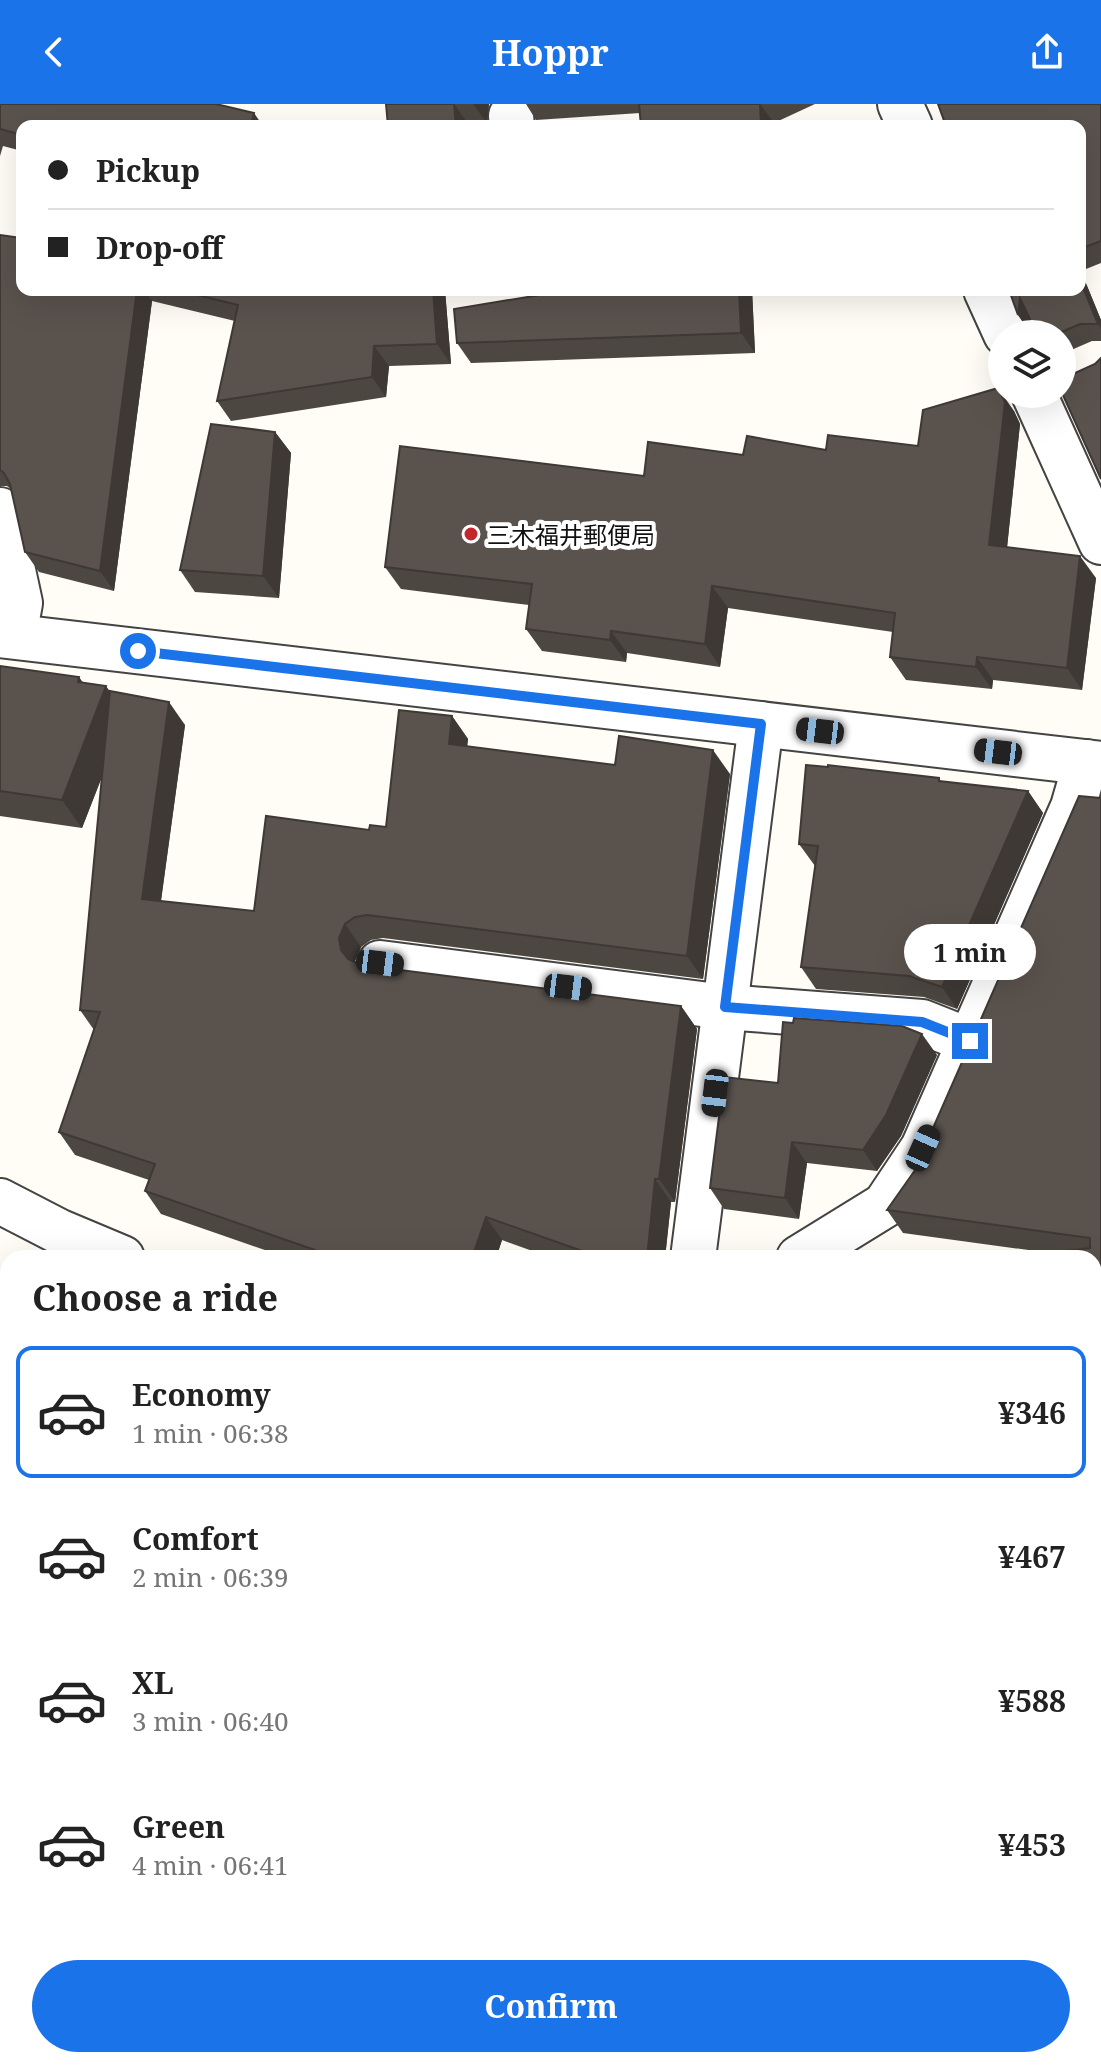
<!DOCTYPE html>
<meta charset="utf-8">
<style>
body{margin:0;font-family:"Noto Serif","Noto Sans JP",serif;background:#f6f6f6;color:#222;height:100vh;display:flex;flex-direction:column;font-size:30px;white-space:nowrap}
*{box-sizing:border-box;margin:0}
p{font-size:26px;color:#767676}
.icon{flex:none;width:44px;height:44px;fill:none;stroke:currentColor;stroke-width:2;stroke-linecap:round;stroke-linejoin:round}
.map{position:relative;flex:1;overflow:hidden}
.panel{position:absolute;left:0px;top:1146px;width:1102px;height:818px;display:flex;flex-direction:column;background:#fff;border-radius:24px 24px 0 0;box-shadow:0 8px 32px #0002}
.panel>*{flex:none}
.top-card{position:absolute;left:16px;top:16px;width:1070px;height:176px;border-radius:16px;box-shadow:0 8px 32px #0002;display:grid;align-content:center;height:176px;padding:0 32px;background:#fff}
.fabs{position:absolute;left:988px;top:216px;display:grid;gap:16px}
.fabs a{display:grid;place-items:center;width:88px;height:88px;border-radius:50%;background:#fff;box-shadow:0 8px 32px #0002;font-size:40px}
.end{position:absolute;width:36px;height:36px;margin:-18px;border:10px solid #1a73e8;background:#fff;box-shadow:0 0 0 4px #fff}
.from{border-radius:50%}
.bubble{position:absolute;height:56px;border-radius:28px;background:#fff;box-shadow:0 8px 32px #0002;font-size:26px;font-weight:700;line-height:56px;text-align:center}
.car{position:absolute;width:24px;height:48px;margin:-24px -12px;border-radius:10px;box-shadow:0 0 6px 2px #0007;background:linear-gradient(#222 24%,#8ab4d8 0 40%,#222 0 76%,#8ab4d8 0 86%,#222 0)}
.top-card b{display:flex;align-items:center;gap:28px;height:76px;font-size:30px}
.top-card b+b{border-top:2px solid #e0e0e0}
.top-card i{width:20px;height:20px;background:#222}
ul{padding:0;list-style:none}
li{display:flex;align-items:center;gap:24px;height:132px;margin:0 16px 12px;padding:0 16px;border:4px solid transparent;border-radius:16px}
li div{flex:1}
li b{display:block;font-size:30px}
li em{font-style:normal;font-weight:700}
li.on{border-color:#1a73e8}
li>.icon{width:72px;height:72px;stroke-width:1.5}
h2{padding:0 32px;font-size:36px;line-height:96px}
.button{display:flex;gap:16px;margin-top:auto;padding:16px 32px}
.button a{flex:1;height:92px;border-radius:48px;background:#1a73e8;color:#fff;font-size:32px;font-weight:700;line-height:92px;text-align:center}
header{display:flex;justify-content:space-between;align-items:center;height:104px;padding:0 32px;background:#1a73e8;color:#fff;font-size:36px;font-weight:700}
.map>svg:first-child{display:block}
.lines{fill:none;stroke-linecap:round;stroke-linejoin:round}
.street-casing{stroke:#444;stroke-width:48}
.street{stroke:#fff;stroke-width:44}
.wall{fill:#4d4742}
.shaded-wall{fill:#3f3936}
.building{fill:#5a524d;stroke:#3f3936;stroke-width:2}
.route{stroke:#1a73e8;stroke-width:10}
.poi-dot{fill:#c4262e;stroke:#fff;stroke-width:3}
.labels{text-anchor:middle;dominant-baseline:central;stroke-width:8;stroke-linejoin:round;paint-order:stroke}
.poi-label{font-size:24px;fill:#111;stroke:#fff;text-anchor:start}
</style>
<header><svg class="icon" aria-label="back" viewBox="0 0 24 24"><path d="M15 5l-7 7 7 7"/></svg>Hoppr<svg class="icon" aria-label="share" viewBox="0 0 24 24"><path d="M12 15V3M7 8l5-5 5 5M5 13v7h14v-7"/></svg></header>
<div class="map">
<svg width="1101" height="1963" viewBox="0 0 1101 1963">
<rect width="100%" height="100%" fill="#fffdf5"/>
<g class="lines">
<g class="street-casing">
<g id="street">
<path d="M900 0 910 22"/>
<path d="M511 12 512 22"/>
<path d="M986 186 1006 230"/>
<path d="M1034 290 1101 438"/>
<path d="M0 406 20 499 14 532"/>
<path d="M0 531 1101 660"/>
<path d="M380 859 725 903 922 918 970 937"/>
<path d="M0 1097 60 1128 122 1154"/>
<path d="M693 1154 761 620"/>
<path d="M799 1154 885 1101 923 1044 1073 703 1086 658"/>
<path d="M1094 1675 1101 1677"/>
</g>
</g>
<use href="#street" class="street"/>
</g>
<g class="wall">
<path d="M0 0 22 22V47L3 42 0 52Z"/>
<path d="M386 0H489L487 19 468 20Z"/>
<path d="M526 0H815L774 19V22H641L640 9 536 16Z"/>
<path d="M1101 0V159L1081 167 1101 216V237H1092L1062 250V230H1037L1031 218 1030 228 1018 211 1080 186V22Z"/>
<path d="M0 131 22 186H445L451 260 389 262 386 293 231 317 217 297 235 217 152 197 114 487 39 468 25 448 11 385 7 382H0Z"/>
<path d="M570 186H752L755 249 471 259 457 239Z"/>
<path d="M1014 307 1020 320 1007 443 1096 474 1082 586 993 576 992 585 906 576 890 553 893 528 728 504 720 563 627 549 626 558 542 547 526 525 529 501 401 485 385 463 644 372 743 351 918 342Z"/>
<path d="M275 328 291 349 279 494 195 488 180 466Z"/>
<path d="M0 562 83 578 109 588 185 621 161 797 254 807 369 726 386 723 452 612 468 635 467 642 615 661 730 670 703 875 383 834 371 836 361 843 355 857 356 858 361 861 681 902 697 925 675 1098H671L665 1154H552L502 1136 496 1154H288L161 1110 145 1087 149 1076 75 1051 59 1028 94 926 80 906 102 673 82 724 0 712Z"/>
<path d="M939 674 941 677 1028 687 1043 709 957 905 924 893 816 885 801 863 815 762 799 740Z"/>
<path d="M1101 694V1252L1094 1264 1050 1149 903 1129 887 1106 922 1057 917 1051 930 1031Z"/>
<path d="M937 951 901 1032 877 1067 807 1059 799 1115 724 1105 710 1084 778 979Z"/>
<path d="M8 1318V1732L0 1730V1330Z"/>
<path d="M1101 1360V1652L1094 1651V1372Z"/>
<path d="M8 1956H39L38 1963H0Z"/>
</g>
<g class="shaded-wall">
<path d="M454 0 468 20V22H456Z"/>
<path d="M473 0H489L487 19Z"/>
<path d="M760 0 774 19V22H761Z"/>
<path d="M254 9 263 22H251Z"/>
<path d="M1080 165 1101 216V225L1098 220 1080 176Z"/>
<path d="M137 186H144L152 197 114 487 100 467Z"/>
<path d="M433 186H445L451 260 437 240Z"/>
<path d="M739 186H752L755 249 741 229Z"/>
<path d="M1020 194 1032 211 1030 228 1018 211Z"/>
<path d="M374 242 389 262 386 293 372 273Z"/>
<path d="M998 284 1014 307 1020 320 1005 463 989 441Z"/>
<path d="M275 328 291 349 279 494 263 472Z"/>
<path d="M1080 452 1096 474 1082 586 1067 564Z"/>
<path d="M712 482 728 504 720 563 705 540Z"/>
<path d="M611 527 627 549 626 558 610 536Z"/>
<path d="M977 553 993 576 992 585 976 563Z"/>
<path d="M79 573 99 601 106 582 126 610 82 724 62 696Z"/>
<path d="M169 598 185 621 158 818 142 795Z"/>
<path d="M452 612 468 635 465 663 449 640Z"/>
<path d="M713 646 730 670 703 875 687 852Z"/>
<path d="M1028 687 1043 709 957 905 942 883Z"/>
<path d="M345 820 361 843 355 857 357 869 341 846 339 834Z"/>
<path d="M681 902 697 925 675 1098 659 1075Z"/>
<path d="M922 930 937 951 901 1032 877 1067 863 1046Z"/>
<path d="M792 1038 807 1059 799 1115 785 1094Z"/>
<path d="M655 1075 671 1098 665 1154H647Z"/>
<path d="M486 1113 502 1136 496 1154H472Z"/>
<path d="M1096 1209 1101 1216V1252L1094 1264V1213Z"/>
<path d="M8 1944V1956H27L32 1963H0V1954Z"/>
<path d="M31 1956H39L38 1963H36Z"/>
</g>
<g class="building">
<path d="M0 0H216L254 9 251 22H22V31L0 25Z"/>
<path d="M386 0H454L456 22H388Z"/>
<path d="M639 0H760L761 22H641Z"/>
<path d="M938 0H1101V137L1080 145V22H946Z"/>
<path d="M0 131 22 134V186H137L100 467 25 448 10 380 4 369 0 366Z"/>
<path d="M1080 176 1098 220H1080L1057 230H1037L1020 194 1018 211 1009 186H1080Z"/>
<path d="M177 186H433L437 240 374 242 372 273 217 297 238 201Z"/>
<path d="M570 186H739L741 229 457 239 454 205Z"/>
<path d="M1101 254V375L1062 289V275L1095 260Z"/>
<path d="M998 284 1005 298 989 441 1080 452 1067 564 977 553 976 563 890 553 895 509 712 482 705 540 611 527 610 536 526 525 532 480 385 463 400 342 644 372 648 338 743 351 747 332 826 346 828 331 918 342 923 306Z"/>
<path d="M211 320 275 328 263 472 180 466Z"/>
<path d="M0 562 79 573 78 578 106 582 62 696 0 687Z"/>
<path d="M110 587 169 598 142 795 254 807 266 712 369 726 370 721 386 723 399 606 452 612 449 640 615 661 619 632 713 646 687 852 367 811 355 813 345 820 339 834 341 846 348 855 361 861 681 902 659 1075H655L647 1154H602L486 1113 472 1154H338L145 1087 155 1060 59 1028 100 908 80 906Z"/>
<path d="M806 661 828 663V661L939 674V677L1028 687 942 883 909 872 801 863 818 742 799 740Z"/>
<path d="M1079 692 1101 694V1212L1096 1209 1094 1213V1154H1008L1090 1144V1134L887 1106 925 1052 917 1051 930 1031Z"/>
<path d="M794 914 902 922 922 930 886 1011 863 1046 792 1038 785 1094 710 1084 724 973 778 979 783 918 793 919Z"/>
<path d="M8 1318V1717L4 1713 0 1711V1330Z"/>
<path d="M1101 1360V1636L1094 1631V1372Z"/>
<path d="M8 1750V1944L0 1954V1756Z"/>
<path d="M1101 1888V1963H764L768 1956H1094V1893Z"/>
<path d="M60 1956H433L448 1963H69L58 1958Z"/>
</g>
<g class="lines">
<path class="route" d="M138 547 761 620 725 903 922 918 970 937"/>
</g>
<circle class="poi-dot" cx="471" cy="430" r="8"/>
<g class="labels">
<g class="poi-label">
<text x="487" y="430">三木福井郵便局</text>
</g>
</g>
</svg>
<div class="fabs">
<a><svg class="icon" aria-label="layers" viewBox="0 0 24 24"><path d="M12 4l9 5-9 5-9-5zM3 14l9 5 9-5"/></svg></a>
</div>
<i class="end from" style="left:138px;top:547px"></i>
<i class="end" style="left:970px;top:937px"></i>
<div class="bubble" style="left:904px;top:820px;width:132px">1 min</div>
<i class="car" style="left:820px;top:627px;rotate:277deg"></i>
<i class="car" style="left:998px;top:648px;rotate:277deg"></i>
<i class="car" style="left:380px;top:859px;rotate:97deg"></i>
<i class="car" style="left:568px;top:883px;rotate:97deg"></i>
<i class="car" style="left:715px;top:989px;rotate:187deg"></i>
<i class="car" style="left:923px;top:1044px;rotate:24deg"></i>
<div class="top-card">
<b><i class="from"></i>Pickup</b>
<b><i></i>Drop-off</b>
</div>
<section class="panel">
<h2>Choose a ride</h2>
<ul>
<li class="on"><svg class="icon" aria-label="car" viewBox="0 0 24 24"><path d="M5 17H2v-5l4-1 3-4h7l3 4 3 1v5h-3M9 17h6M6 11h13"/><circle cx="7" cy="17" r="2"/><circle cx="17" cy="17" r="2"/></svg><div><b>Economy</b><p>1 min · 06:38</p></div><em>¥346</em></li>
<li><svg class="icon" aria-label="car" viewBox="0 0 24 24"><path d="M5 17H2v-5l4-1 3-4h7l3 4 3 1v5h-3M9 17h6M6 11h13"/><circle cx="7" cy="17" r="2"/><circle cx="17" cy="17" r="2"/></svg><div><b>Comfort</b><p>2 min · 06:39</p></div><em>¥467</em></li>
<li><svg class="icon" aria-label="car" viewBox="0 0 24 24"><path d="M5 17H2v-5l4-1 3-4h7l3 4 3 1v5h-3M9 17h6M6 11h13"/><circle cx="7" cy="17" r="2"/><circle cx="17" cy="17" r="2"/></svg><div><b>XL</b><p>3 min · 06:40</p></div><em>¥588</em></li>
<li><svg class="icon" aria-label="car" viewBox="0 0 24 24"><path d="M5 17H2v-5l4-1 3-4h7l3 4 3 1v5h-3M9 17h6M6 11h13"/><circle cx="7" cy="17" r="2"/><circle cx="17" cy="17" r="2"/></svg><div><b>Green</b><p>4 min · 06:41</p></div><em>¥453</em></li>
</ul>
<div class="button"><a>Confirm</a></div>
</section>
</div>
